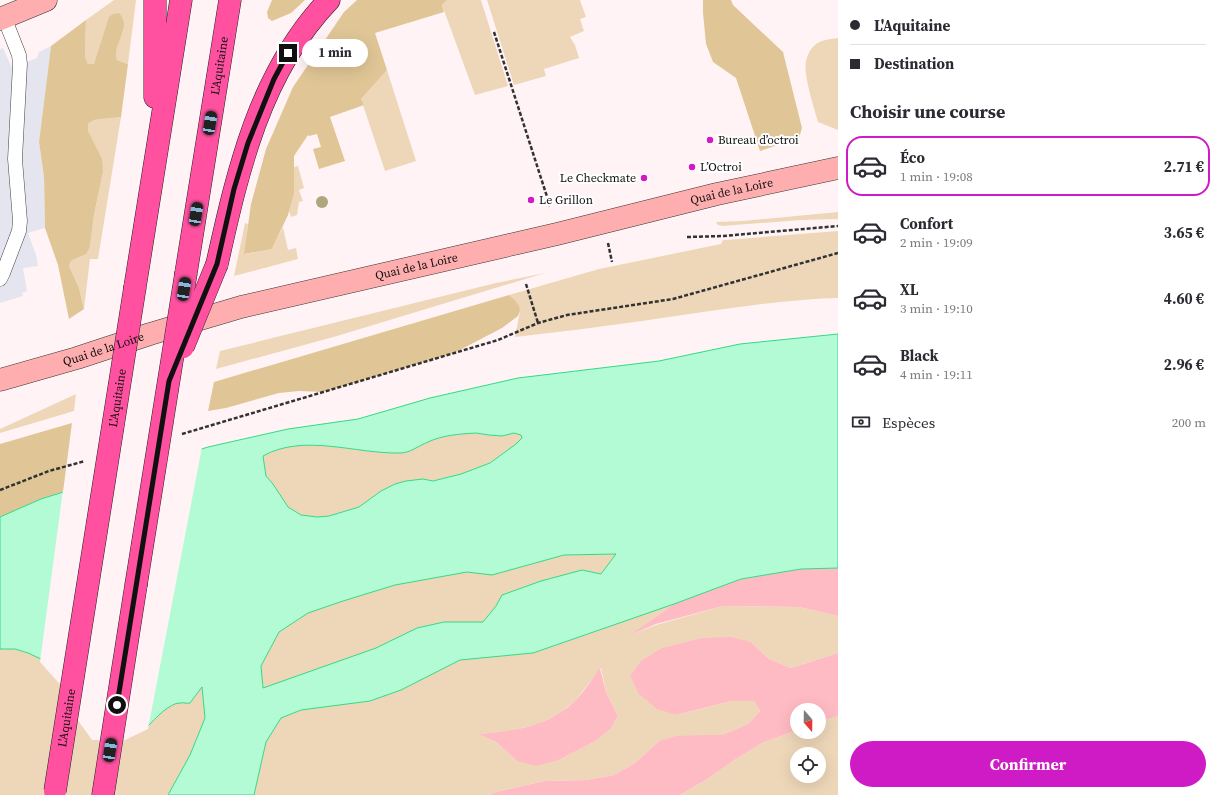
<!DOCTYPE html>
<html lang="fr">
<meta charset="utf-8">
<style>
body{margin:0;font-family:"Source Serif 4",serif;background:#f7f7f7;color:#2b2b33;height:100vh;display:flex;flex-direction:column;font-size:15px;white-space:nowrap}
*{box-sizing:border-box;margin:0}
p{font-size:13px;color:#7c7c81}
.icon{flex:none;width:22px;height:22px;fill:none;stroke:currentColor;stroke-width:2;stroke-linecap:round;stroke-linejoin:round}
.map{position:relative;flex:1;overflow:hidden}
.panel{display:flex;flex-direction:column;background:#fff;width:380px}
.panel>*{flex:none}
.hud{display:grid;align-content:center;height:88px;padding:0 12px;background:#fff}
.needle{width:26px;rotate:160deg}
.tools{position:absolute;left:790px;top:703px;display:grid;gap:8px}
.tools a{display:grid;place-items:center;width:36px;height:36px;border-radius:50%;background:#fff;box-shadow:0 4px 16px #0002;font-size:20px}
.end{position:absolute;width:18px;height:18px;margin:-9px;border:5px solid #101010;background:#fff;box-shadow:0 0 0 2px #fff}
.from{border-radius:50%}
.bubble{position:absolute;height:28px;border-radius:14px;background:#fff;box-shadow:0 4px 16px #0002;font-size:13px;font-weight:700;line-height:28px;text-align:center}
.car{position:absolute;width:12px;height:24px;margin:-12px -6px;border-radius:5px;box-shadow:0 0 3px 1px #0007;background:linear-gradient(#222 24%,#8ab4d8 0 40%,#222 0 76%,#8ab4d8 0 86%,#222 0)}
.hud b{display:flex;align-items:center;gap:14px;height:38px;font-size:15px}
.hud b+b{border-top:1px solid #e1e1e2}
.hud i{width:10px;height:10px;background:#2b2b33}
ul{padding:0;list-style:none}
li{display:flex;align-items:center;gap:12px;height:60px;margin:0 8px 6px;padding:0 4px;border:2px solid transparent;border-radius:16px}
li div{flex:1}
li b{display:block;font-size:15px}
li em{font-style:normal;font-weight:700}
li.current{border-color:#ce1bc6}
li>.icon{width:36px;height:36px;stroke-width:1.5}
h2{padding:0 12px;font-size:18px;line-height:48px}
.pay{display:flex;align-items:center;gap:10px;height:44px;padding:0 12px;font-size:15px}
.pay p{margin-inline-start:auto}
.action{display:flex;gap:8px;margin-top:auto;padding:8px 12px}
.action a{flex:1;height:46px;border-radius:24px;background:#ce1bc6;color:#fff;font-size:16px;font-weight:700;line-height:46px;text-align:center}
main{display:flex;flex:1;min-height:0}
.map>svg:first-child{display:block}
.industrial{fill:#e4e5ef}
.green{fill:#eed7b9;fill-rule:evenodd}
.forest{fill:#e0c696}
.sand{fill:#ffbbc4}
.water{fill:#b3fbd5;stroke:#34d984;fill-rule:evenodd}
.pier{fill:#fff3f5}
.lines{fill:none;stroke-linecap:round;stroke-linejoin:round}
.lane-casing{stroke:#434343;stroke-width:15}
.secondary-casing{stroke:#323232;stroke-width:23}
.highway-casing{stroke:#212121;stroke-width:23}
.path{stroke:#323232;stroke-width:2.5;stroke-dasharray:4 2;stroke-linecap:butt}
.lane{stroke:#fff;stroke-width:14}
.secondary{stroke:#ffaeb0;stroke-width:22}
.highway{stroke:#ff51a0;stroke-width:22}
.highway-bridge-casing{stroke:#212121;stroke-width:23;stroke-linecap:butt}
.highway-bridge{stroke:#ff51a0;stroke-width:22}
.tree{fill:#b0a57c}
.route{stroke:#101010;stroke-width:5}
.poi-dot{fill:#ce1bc6;stroke:#fff;stroke-width:1.5}
.labels{text-anchor:middle;dominant-baseline:central;stroke-width:4;stroke-linejoin:round;paint-order:stroke}
.street-label{font-size:12px;fill:#101010;stroke:#fff}
.poi-label{font-size:12px;fill:#101010;stroke:#fff;text-anchor:start}
</style>
<main>
<div class="map">
<svg width="838" height="795" viewBox="0 0 838 795">
<rect width="100%" height="100%" fill="#fff3f5"/>
<path class="industrial" d="M51 46 39 142 44 177 45 228 28 233 36 255 38 266 23 268 27 291 22 293 23 296 0 303V49L3 48 12 68 37 58 39 52Z"/>
<g class="green">
<path d="M114 0H136L128 64 117 60C114 49 120 39 124 29L96 59 94 64H88L85 57 86 20Z"/>
<path d="M447 0H481L508 86 475 95 442 5Z"/>
<path d="M487 0H580L586 17 580 19 584 31 570 37 575 45 579 58 544 69 546 76 514 85Z"/>
<path d="M838 38V130L818 122C814 107 803 75 806 61 807 56 810 49 815 45 820 40 831 39 838 38Z"/>
<path d="M387 70 416 161 385 171 361 99Z"/>
<path d="M121 117 98 259H90L84 309 79 288 69 266 71 261 80 257 90 247 94 215 103 172 88 131V124L94 120Z"/>
<path d="M298 166 304 188 299 190 303 201 299 202 297 215 291 217 289 211 294 194V167Z"/>
<path d="M838 212V219L801 220 722 226 718 225 716 222 743 221Z"/>
<path d="M245 223 248 224 245 254 272 249 283 227 288 250 296 248 298 259 234 276Z"/>
<path d="M838 231V298C772 300 707 312 642 321 600 327 558 332 515 337L520 311 515 300 509 295 599 269 721 244 723 240H726Z"/>
<path d="M545 273 337 336 216 369 220 351 496 283Z"/>
<path d="M76 394 74 411 0 433V429Z"/>
<path d="M476 433 489 435 502 436 514 433 521 435 522 438 516 444 490 463 461 474 432 481 423 479 406 481 381 491 359 507 329 516 317 517 301 515 288 507 273 484 266 476 263 456C304 433 355 454 400 453 410 453 418 446 428 442 443 435 460 434 476 433Z"/>
<path d="M616 554 601 574 582 570 503 595 496 606 483 622H444L417 628 376 648 263 689 261 666 279 632 308 613 343 601 395 585 467 572 492 575 564 555Z"/>
<path d="M674 604 632 634 656 625 723 606 799 607 838 616V653L791 668 769 659 751 642 676 715 731 701H754L760 711 748 724 722 735H700L659 741 635 763 614 775 586 780 544 781 496 792 489 795H254L266 742 281 718 301 710 370 701 401 690 460 660 533 653ZM601 668 606 692 618 716 611 729 594 742 559 760 517 761 496 742 480 734 511 731 538 724 559 714 575 701Z"/>
<path d="M4 648C18 649 29 653 41 659L148 726C155 719 169 703 180 702 183 702 187 703 190 703L202 687 205 718 190 755 168 795H0V649Z"/>
<path d="M838 716V795H680L709 778 733 761 762 743 797 730V732H819V722ZM797 754H819V776H797Z"/>
</g>
<g class="forest">
<path d="M272 0H305L291 13 272 21 268 18 267 12Z"/>
<path d="M357 0H447L442 5 444 12 375 33 387 70 361 99 364 105 330 117 345 161 319 169 313 149 321 147 317 134 309 136 308 135 294 156V194L288 215 272 249 244 254 251 204 266 149 293 87 344 12Z"/>
<path d="M703 0H731L733 5 783 52 802 128 799 138 760 151 736 78 713 62 706 44 703 13Z"/>
<path d="M119 13C133 29 112 42 117 60L128 64 121 117 94 120 88 124V131L102 159 103 172 94 215 90 247 86 254 71 261 69 266 79 288 84 309 69 319 58 265 45 228 44 177 39 142 51 46 86 20 85 57 88 64H94L109 17 113 14Z"/>
<path d="M509 295 515 300 519 306 520 311 518 316 502 328 454 353 323 392 299 391 279 393 226 408 208 411 214 382Z"/>
<path d="M72 423 63 492 41 499 0 517V444Z"/>
</g>
<g class="sand">
<path d="M838 568V616L799 607 723 606 656 624 630 635 674 604 741 579 801 569Z"/>
<path d="M731 637 751 642 769 659 791 668 838 653V716L819 722V710H797V730L762 743 733 761 709 778 680 795H489L496 792 544 781 586 780 614 775 635 763 659 741 677 736 700 735H722L748 724 760 711 754 701H731L676 715 657 709 639 694 630 676 641 661 662 648 702 638Z"/>
<path d="M600 668 606 692 618 716 611 729 594 742 559 760 536 766 517 761 496 742 479 734C514 731 547 727 574 702 584 692 592 679 600 668Z"/>
</g>
<path class="water" d="M838 334V568L801 569 741 579 674 604 533 653 460 660 401 690 370 701 301 710 281 718 266 742 254 795H168L190 755 205 718 202 687 190 703C187 704 183 702 180 703 169 703 155 719 148 726L68 690 41 659 28 653 15 649H0V517L41 499 208 447 288 429 358 419 430 398 518 378 659 361 740 344ZM476 433 489 435 502 436 514 433 521 435 522 438 516 444 490 463 461 474 433 481 423 479 406 481 395 484 381 491 359 507 329 516 317 517 301 515 288 507 273 484 266 476 263 456C304 433 355 454 400 453 410 453 418 446 428 442 443 435 460 434 476 433ZM616 554 601 574 582 570 541 581 502 595 496 606 483 622H444L417 628 376 648 263 688 261 666 279 632 308 613 343 601 395 585 467 572 492 575 564 555Z"/>
<path class="pier" d="M202 447 148 729 125 740H92L77 719 66 691 40 662 63 490Z"/>
<g class="lines">
<g class="lane-casing">
<path id="lane" d="M0 279 3 273 19 231 20 221 15 159 20 64 19 55 4 17"/>
</g>
<g class="secondary-casing">
<g id="secondary">
<path d="M0 19 46 0"/>
<path id="s1" d="M0 380 77 358 150 334 241 307 557 234 717 194 838 168"/>
</g>
</g>
<g class="highway-casing">
<g id="highway">
<path d="M155 0V97"/>
<path d="M217 264C238 170 260 72 329 0"/>
<path id="s2" d="M186 273 230 0"/>
<path d="M135 287 181 0"/>
<path d="M103 795 136 585"/>
</g>
</g>
<g class="path">
<path d="M494 32 550 206"/>
<path d="M687 237 723 236 838 226"/>
<path d="M608 243 612 262"/>
<path d="M526 284 538 323"/>
<path d="M182 434 498 340 538 323 567 315 673 299 838 253"/>
<path d="M0 490 49 471 85 461"/>
</g>
<use href="#lane" class="lane"/>
<use href="#secondary" class="secondary"/>
<use href="#highway" class="highway"/>
<g class="highway-bridge-casing">
<g id="highway-bridge">
<path d="M183 347 217 264"/>
<path d="M136 585 186 273"/>
<path id="s3" d="M55 791 135 287"/>
</g>
</g>
<use href="#highway-bridge" class="highway-bridge"/>
</g>
<circle class="tree" cx="322" cy="202" r="6"/>
<g class="lines">
<path class="route" d="M117 705 169 381 217 264 234 189 248 143 274 79 288 53"/>
</g>
<g class="poi-dot">
<circle cx="710" cy="140" r="4"/>
<circle cx="692" cy="167" r="4"/>
<circle cx="644" cy="178" r="4"/>
<circle cx="531" cy="200" r="4"/>
</g>
<g class="labels">
<g class="street-label">
<text stroke="none"><textPath href="#s2" startOffset="210">L'Aquitaine</textPath></text>
<text stroke="none"><textPath href="#s1" startOffset="756">Quai de la Loire</textPath></text>
<text stroke="none"><textPath href="#s1" startOffset="432">Quai de la Loire</textPath></text>
<text stroke="none"><textPath href="#s1" startOffset="108">Quai de la Loire</textPath></text>
<text stroke="none"><textPath href="#s3" startOffset="398">L'Aquitaine</textPath></text>
<text stroke="none"><textPath href="#s3" startOffset="74">L'Aquitaine</textPath></text>
</g>
<g class="poi-label">
<text x="718" y="140">Bureau d’octroi</text>
<text x="700" y="167">L’Octroi</text>
<text x="636" y="178" text-anchor="end">Le Checkmate</text>
<text x="539" y="200">Le Grillon</text>
</g>
</g>
</svg>
<div class="tools">
<a><svg class="needle" viewBox="-14 -14 28 28"><path d="M0-13l5 13h-10z" fill="#e53935"/><path d="M0 13l5-13h-10z" fill="#7c7c81"/></svg></a>
<a><svg class="icon" aria-label="locate" viewBox="0 0 24 24"><circle cx="12" cy="12" r="6"/><path d="M12 2v4M12 18v4M2 12h4M18 12h4"/></svg></a>
</div>
<i class="end from" style="left:117px;top:705px"></i>
<i class="end" style="left:288px;top:53px"></i>
<div class="bubble" style="left:302px;top:39px;width:66px">1 min</div>
<i class="car" style="left:210px;top:123px;rotate:9deg"></i>
<i class="car" style="left:196px;top:214px;rotate:9deg"></i>
<i class="car" style="left:184px;top:289px;rotate:9deg"></i>
<i class="car" style="left:110px;top:750px;rotate:9deg"></i>
</div>
<section class="panel">
<div class="hud">
<b><i class="from"></i>L'Aquitaine</b>
<b><i></i>Destination</b>
</div>
<h2>Choisir une course</h2>
<ul>
<li class="current"><svg class="icon" aria-label="car" viewBox="0 0 24 24"><path d="M5 17H2v-5l4-1 3-4h7l3 4 3 1v5h-3M9 17h6M6 11h13"/><circle cx="7" cy="17" r="2"/><circle cx="17" cy="17" r="2"/></svg><div><b>Éco</b><p>1 min · 19:08</p></div><em>2.71 €</em></li>
<li><svg class="icon" aria-label="car" viewBox="0 0 24 24"><path d="M5 17H2v-5l4-1 3-4h7l3 4 3 1v5h-3M9 17h6M6 11h13"/><circle cx="7" cy="17" r="2"/><circle cx="17" cy="17" r="2"/></svg><div><b>Confort</b><p>2 min · 19:09</p></div><em>3.65 €</em></li>
<li><svg class="icon" aria-label="car" viewBox="0 0 24 24"><path d="M5 17H2v-5l4-1 3-4h7l3 4 3 1v5h-3M9 17h6M6 11h13"/><circle cx="7" cy="17" r="2"/><circle cx="17" cy="17" r="2"/></svg><div><b>XL</b><p>3 min · 19:10</p></div><em>4.60 €</em></li>
<li><svg class="icon" aria-label="car" viewBox="0 0 24 24"><path d="M5 17H2v-5l4-1 3-4h7l3 4 3 1v5h-3M9 17h6M6 11h13"/><circle cx="7" cy="17" r="2"/><circle cx="17" cy="17" r="2"/></svg><div><b>Black</b><p>4 min · 19:11</p></div><em>2.96 €</em></li>
</ul>
<div class="pay"><svg class="icon" aria-label="cash" viewBox="0 0 24 24"><path d="M3 7h18v10H3z"/><circle cx="12" cy="12" r="2"/></svg>Espèces<p>200 m</p></div>
<div class="action"><a>Confirmer</a></div>
</section>
</main>
